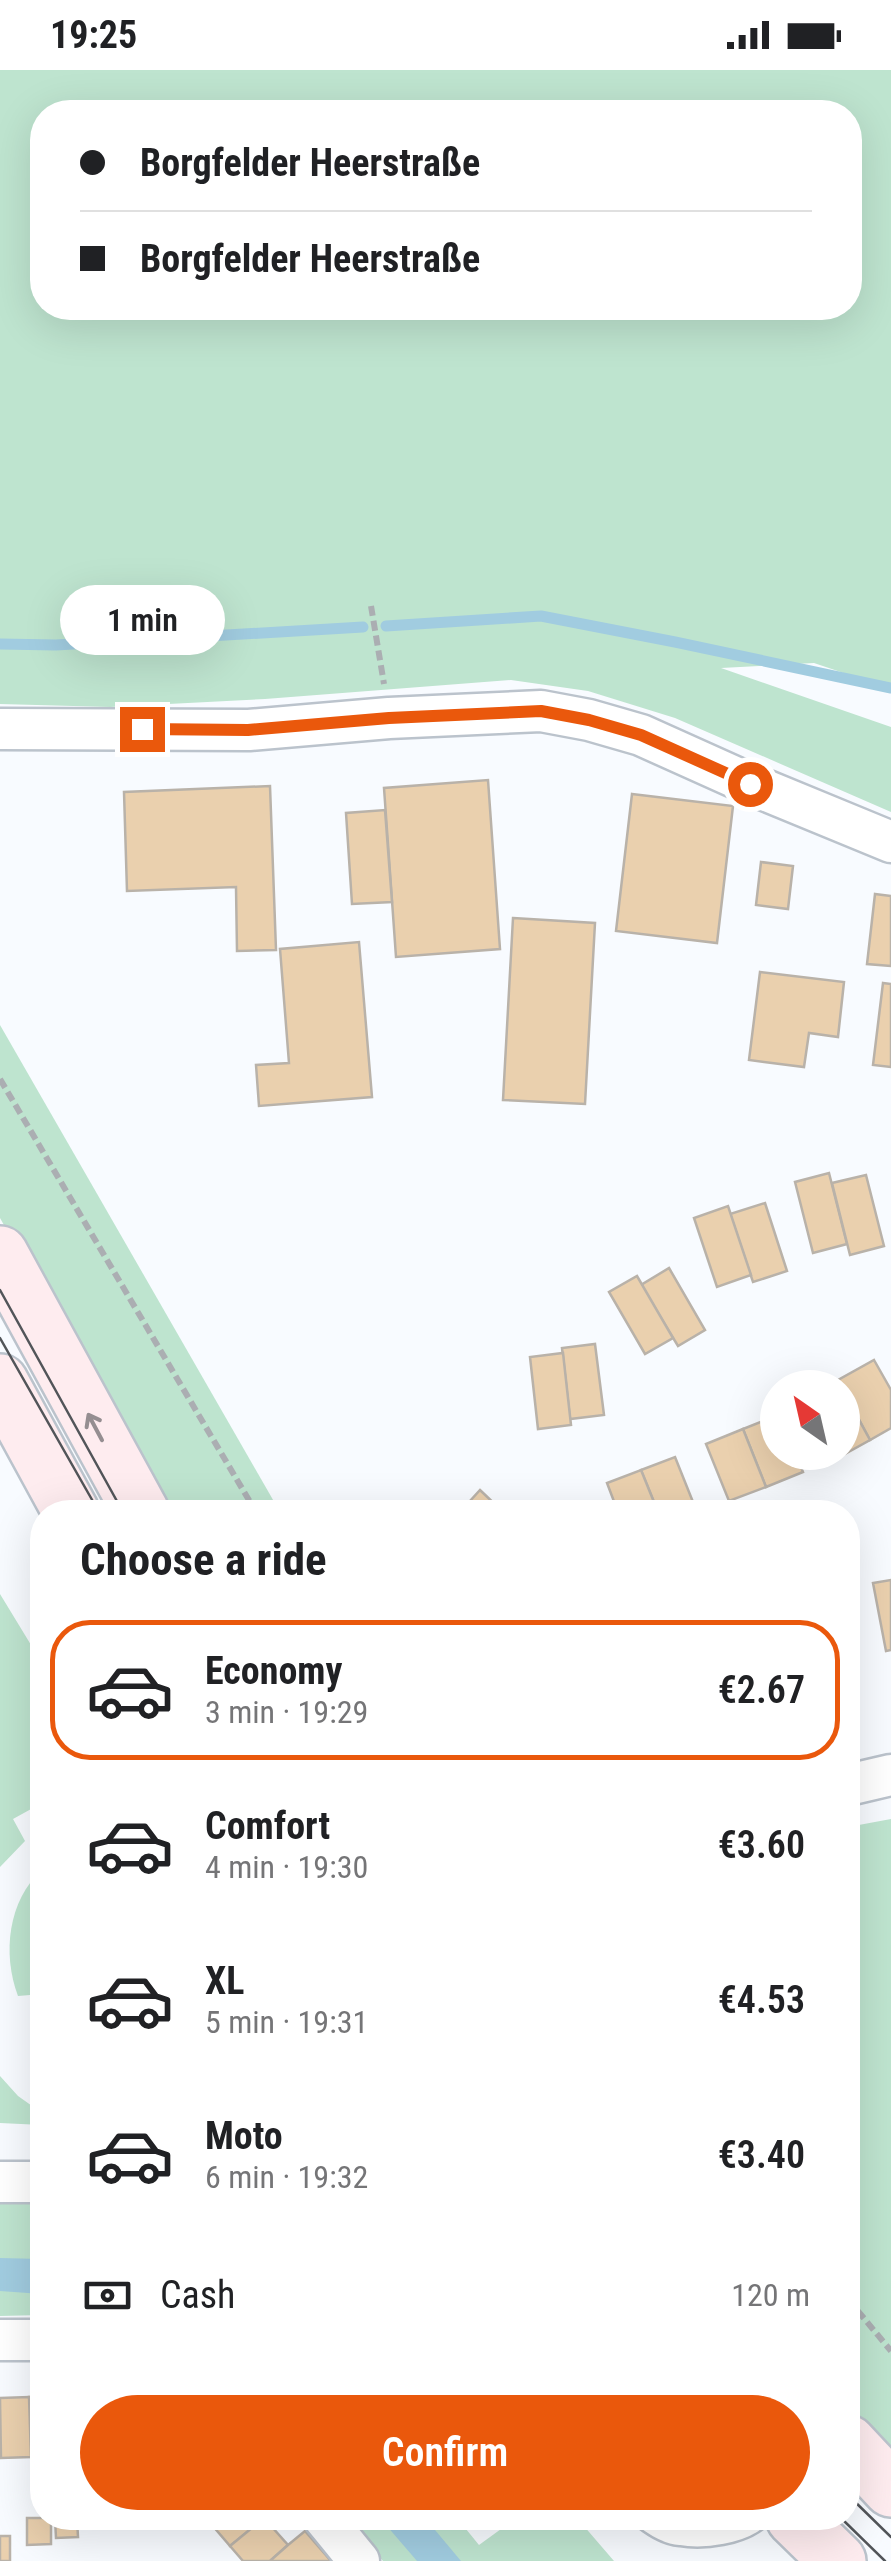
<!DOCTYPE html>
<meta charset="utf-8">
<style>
body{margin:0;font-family:"Roboto Condensed",sans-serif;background:#f6f6f6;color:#202124;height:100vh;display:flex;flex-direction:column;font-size:38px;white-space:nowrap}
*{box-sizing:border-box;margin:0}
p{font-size:32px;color:#757577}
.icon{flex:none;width:55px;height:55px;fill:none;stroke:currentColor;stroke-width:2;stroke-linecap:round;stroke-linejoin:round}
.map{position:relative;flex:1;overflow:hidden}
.drawer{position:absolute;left:30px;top:1430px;width:830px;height:1030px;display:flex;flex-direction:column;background:#fff;border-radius:40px;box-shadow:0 10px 40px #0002}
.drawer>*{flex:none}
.banner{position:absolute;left:30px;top:30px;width:832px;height:220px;border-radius:40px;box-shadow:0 10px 40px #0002;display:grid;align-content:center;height:220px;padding:0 50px;background:#fff}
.needle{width:65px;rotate:326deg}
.controls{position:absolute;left:760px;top:1300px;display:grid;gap:20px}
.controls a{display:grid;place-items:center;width:100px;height:100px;border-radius:50%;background:#fff;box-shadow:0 10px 40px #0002;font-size:50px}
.end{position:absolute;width:45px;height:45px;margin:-22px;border:12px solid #ea580c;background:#fff;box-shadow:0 0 0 5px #fff}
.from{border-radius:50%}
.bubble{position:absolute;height:70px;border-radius:35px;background:#fff;box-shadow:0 10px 40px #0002;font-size:32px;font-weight:600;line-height:70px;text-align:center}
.banner b{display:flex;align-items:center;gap:35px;height:95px;font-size:38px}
.banner b+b{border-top:2px solid #e0e0e0}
.banner i{width:25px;height:25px;background:#202124}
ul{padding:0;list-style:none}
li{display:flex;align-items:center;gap:30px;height:140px;margin:0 20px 15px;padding:0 30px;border:5px solid transparent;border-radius:40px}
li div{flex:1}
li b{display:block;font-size:38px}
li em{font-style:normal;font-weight:600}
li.selected{border-color:#ea580c}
li>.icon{width:90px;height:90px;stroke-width:1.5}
h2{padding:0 50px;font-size:45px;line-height:120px}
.pay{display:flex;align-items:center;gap:25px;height:110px;padding:0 50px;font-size:38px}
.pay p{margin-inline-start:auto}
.button{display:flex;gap:20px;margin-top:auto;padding:20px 50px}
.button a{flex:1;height:115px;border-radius:60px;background:#ea580c;color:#fff;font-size:40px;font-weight:600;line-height:115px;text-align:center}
.status{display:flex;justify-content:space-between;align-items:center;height:70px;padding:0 50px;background:#fff;direction:ltr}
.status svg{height:28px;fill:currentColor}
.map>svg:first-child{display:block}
.green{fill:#bee4cf;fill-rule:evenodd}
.water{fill:#a1cce0}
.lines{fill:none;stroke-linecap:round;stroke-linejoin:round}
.stream{stroke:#a1cce0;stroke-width:11}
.building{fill:#ead0ae;stroke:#b9b2a9;stroke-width:2.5}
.service-casing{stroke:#bbc3cc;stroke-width:25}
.minor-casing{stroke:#bbc3cc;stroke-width:45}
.secondary-casing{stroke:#bbc3cc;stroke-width:60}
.path{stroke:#abaeb2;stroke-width:6;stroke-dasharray:10 5;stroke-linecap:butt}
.service{stroke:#fff;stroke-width:20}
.minor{stroke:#fff;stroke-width:40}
.secondary{stroke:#feecef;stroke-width:55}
.tram{stroke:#525559;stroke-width:2.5}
.oneway{stroke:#958e91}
.route{stroke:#ea580c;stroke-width:12}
</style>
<div class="status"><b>19:25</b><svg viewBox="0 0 49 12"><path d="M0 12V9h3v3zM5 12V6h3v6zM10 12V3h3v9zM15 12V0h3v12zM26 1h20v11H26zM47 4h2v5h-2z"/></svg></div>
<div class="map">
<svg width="891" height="2491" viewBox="0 0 891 2491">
<rect width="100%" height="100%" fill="#f8fbff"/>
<g class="green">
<path d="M0 0H891V619L814 593 721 598 891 657V742L675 648 588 621 511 610 265 629 110 637 0 634ZM42 42H850V238H42Z"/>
<path d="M0 955 280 1442H173L125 1369 0 1148Z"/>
<path d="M0 1524 42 1593V1733L13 1749 25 1771 0 1797Z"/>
<path d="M891 1749V2388L848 2341V1757Z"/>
<path d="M42 1800V1924L18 1926C2 1884 8 1830 42 1800Z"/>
<path d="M0 2006 18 2026 42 2043V2055L0 2053Z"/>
<path d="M0 2127H42V2245L0 2246Z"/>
<path d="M347 2448H457L479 2475 516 2448H577L614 2491H383Z"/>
</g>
<g class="water">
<path d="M0 2188 42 2189V2224L0 2221Z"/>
<path d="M380 2448H425L461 2491H417Z"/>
</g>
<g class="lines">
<g class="stream">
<path d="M386 556 541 546 675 572 891 618"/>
<path d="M0 574 56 575 363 557"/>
</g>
</g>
<g class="building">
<path d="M488 710 500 879 396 887 384 718Z"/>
<path d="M270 716 276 880 237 881 236 817 127 821 124 722Z"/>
<path d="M632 724 733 736 717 873 616 861Z"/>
<path d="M385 740 392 832 352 834 346 743Z"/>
<path d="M761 792 793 796 788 839 756 835Z"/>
<path d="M875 824 891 826V896L867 894Z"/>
<path d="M513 848 595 853 585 1034 503 1030Z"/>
<path d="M359 872 372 1027 259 1036 256 995 289 993 280 879Z"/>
<path d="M760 902 844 912 838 967 809 963 804 997 749 990Z"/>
<path d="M883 913 891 914V997L873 995Z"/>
<path d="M829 1103 847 1174 813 1183 795 1112Z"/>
<path d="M866 1105 884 1176 850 1185 832 1113Z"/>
<path d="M765 1133 787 1201 753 1212 730 1144Z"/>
<path d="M728 1136 751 1205 717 1217 694 1148Z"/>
<path d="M669 1198 705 1260 678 1276 641 1215Z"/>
<path d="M637 1206 673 1268 645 1284 609 1222Z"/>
<path d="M595 1274 604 1345 570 1349 562 1278Z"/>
<path d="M563 1283 571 1355 538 1359 530 1287Z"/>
<path d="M874 1290 891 1320V1358L870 1370 838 1310Z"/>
<path d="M842 1319 870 1370 834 1390 830 1382H842Z"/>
<path d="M778 1345V1382H795L803 1402 766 1417 743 1359Z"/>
<path d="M743 1359 766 1417 729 1431 706 1374Z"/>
<path d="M675 1387 697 1442H658L641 1400Z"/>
<path d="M641 1400 658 1442H618L607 1413Z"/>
<path d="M480 1420 501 1440 498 1442H460Z"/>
<path d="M891 1510V1580L886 1581 873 1513Z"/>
<path d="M29 2327H42V2386L31 2387Z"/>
<path d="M29 2327 31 2387 1 2388 0 2328Z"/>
<path d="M27 2448H51V2474L27 2475Z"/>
<path d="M55 2448H77L78 2467 56 2468Z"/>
<path d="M206 2448H264L230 2476Z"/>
<path d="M264 2448 288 2475 270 2491H243L230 2476Z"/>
<path d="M305 2461 331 2491H270L288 2475Z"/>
<rect x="0" y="2466" width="10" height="25"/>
</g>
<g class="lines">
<g class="service-casing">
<path id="service" d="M644 2448C654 2456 666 2464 680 2465 704 2469 741 2464 759 2448"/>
</g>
<g class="minor-casing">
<g id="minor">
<path d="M0 659 249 660 389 648 541 641 589 650 641 665 750 714 891 772"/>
<path d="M848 1715 891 1705"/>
<path d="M0 2112H42"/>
<path d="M0 2270H42"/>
<path d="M324 2448 359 2491"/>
</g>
</g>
<g class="secondary-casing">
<g id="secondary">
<path d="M0 1184 141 1442"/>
<path d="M0 1312 71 1442"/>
<path d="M848 2373 891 2419"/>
<path d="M794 2448 838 2491"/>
</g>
</g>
<g class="path">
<path d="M371 536 384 614"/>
<path d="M0 1009 256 1442"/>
<path d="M848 2229 891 2281"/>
</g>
<use href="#service" class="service"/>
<use href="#minor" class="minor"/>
<use href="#secondary" class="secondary"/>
<g class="tram">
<path d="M0 1220 123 1442"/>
<path d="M0 1268 99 1442"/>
<path d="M848 2425 891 2467"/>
<path d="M841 2448 885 2491"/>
</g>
</g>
<defs><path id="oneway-shaft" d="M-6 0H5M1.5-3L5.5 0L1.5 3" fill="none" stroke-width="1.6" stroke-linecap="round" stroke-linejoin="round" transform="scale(2.5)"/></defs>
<use class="oneway" href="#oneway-shaft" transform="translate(95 1357) rotate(-118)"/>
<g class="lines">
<path class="route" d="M142 659 248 660 389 648 541 641 589 650 641 665 750 714"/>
</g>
</svg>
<div class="controls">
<a><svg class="needle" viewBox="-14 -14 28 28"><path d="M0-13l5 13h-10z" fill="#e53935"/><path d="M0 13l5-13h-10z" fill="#757577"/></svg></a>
</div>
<i class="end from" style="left:750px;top:714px"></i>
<i class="end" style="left:142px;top:659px"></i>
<div class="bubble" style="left:60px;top:515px;width:165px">1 min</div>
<div class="banner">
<b><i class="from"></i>Borgfelder Heerstraße</b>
<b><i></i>Borgfelder Heerstraße</b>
</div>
<section class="drawer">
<h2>Choose a ride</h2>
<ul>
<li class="selected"><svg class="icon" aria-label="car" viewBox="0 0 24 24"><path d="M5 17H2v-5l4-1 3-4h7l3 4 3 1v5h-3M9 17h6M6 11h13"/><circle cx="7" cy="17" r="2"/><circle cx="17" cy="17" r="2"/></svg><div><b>Economy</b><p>3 min · 19:29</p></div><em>€2.67</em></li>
<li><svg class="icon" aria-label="car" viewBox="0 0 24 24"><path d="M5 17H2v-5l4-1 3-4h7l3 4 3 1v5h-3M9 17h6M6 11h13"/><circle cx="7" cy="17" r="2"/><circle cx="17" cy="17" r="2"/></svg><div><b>Comfort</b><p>4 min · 19:30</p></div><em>€3.60</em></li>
<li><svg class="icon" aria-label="car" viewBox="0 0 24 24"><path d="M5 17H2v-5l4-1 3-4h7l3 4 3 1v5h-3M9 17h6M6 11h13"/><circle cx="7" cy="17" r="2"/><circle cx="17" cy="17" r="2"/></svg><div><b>XL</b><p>5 min · 19:31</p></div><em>€4.53</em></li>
<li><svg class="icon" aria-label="car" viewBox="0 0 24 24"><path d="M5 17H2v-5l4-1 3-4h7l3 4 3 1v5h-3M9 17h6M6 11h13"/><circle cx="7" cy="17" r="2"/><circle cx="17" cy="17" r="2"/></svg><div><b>Moto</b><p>6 min · 19:32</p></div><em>€3.40</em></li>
</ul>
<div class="pay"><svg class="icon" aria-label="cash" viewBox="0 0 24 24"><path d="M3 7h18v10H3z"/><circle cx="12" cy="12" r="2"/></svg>Cash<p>120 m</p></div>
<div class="button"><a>Confirm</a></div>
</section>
</div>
